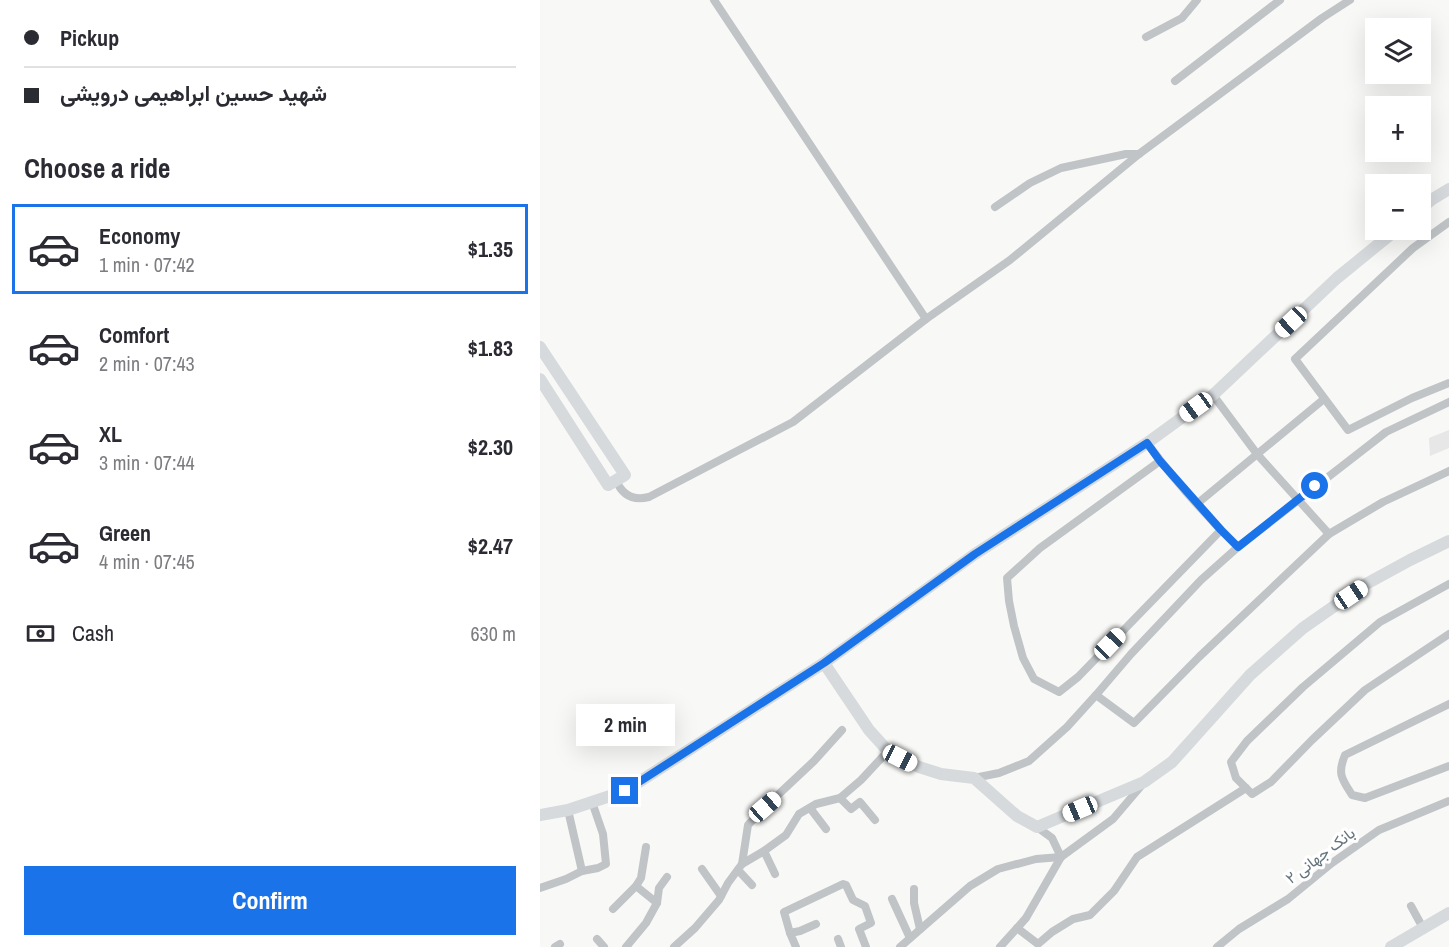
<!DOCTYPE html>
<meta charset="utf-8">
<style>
body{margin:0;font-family:"Archivo Narrow",Vazirmatn,sans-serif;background:#f7f7f7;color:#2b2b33;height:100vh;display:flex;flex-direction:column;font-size:22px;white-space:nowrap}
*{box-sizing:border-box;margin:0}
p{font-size:20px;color:#7c7c81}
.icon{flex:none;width:33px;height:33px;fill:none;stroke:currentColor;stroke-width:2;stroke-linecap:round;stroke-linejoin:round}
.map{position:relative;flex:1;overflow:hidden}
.sheet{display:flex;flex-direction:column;background:#fff;width:540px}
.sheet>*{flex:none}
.banner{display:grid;align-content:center;height:132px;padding:0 24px;background:#fff}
.tools{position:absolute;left:825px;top:18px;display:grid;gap:12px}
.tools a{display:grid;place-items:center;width:66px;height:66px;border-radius:0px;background:#fff;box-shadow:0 6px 24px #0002;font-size:30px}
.end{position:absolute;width:27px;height:27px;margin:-14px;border:8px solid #1a73e8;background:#fff;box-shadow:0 0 0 3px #fff}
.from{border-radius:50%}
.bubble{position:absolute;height:42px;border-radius:0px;background:#fff;box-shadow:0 6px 24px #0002;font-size:20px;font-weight:700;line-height:42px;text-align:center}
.car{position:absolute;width:18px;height:36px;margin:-18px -9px;border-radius:8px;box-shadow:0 0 4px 2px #0007;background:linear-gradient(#fff 24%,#345 0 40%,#fff 0 76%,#345 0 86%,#fff 0)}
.banner b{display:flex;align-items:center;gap:21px;height:57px;font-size:22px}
.banner b+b{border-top:2px solid #e1e1e2}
.banner i{width:15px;height:15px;background:#2b2b33}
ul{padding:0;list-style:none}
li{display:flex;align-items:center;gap:18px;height:90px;margin:0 12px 9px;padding:0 12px;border:3px solid transparent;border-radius:0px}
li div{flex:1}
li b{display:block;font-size:22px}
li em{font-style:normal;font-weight:700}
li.current{border-color:#1a73e8}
li>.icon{width:54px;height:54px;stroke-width:1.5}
h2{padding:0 24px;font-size:27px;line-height:72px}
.pay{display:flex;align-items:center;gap:15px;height:66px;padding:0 24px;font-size:22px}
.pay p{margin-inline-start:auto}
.action{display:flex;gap:12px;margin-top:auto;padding:12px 24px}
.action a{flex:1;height:69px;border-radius:0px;background:#1a73e8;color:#fff;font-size:24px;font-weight:700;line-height:69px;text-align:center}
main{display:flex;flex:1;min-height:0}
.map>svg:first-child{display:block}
.built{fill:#e6e7e6}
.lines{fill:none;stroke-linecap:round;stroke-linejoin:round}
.street{stroke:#c0c4c7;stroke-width:8}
.secondary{stroke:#d6dadd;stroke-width:12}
.route{stroke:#1a73e8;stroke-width:8}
.labels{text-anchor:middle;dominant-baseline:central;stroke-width:6;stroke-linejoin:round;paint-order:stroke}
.street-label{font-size:16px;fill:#66757d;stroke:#fff}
</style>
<main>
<section class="sheet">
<div class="banner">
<b><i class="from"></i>Pickup</b>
<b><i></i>شهید حسین ابراهیمی درویشی</b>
</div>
<h2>Choose a ride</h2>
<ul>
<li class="current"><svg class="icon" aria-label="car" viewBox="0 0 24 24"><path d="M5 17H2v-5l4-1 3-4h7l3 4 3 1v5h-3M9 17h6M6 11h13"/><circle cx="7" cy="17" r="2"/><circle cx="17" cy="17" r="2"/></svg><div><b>Economy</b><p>1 min · 07:42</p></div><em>$1.35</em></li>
<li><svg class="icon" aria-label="car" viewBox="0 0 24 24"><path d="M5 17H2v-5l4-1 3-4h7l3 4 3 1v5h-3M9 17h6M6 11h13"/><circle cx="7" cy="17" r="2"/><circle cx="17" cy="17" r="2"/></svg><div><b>Comfort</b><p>2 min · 07:43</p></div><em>$1.83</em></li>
<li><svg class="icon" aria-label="car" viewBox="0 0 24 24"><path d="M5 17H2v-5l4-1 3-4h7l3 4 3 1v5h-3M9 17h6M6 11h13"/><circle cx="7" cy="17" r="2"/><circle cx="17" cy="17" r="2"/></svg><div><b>XL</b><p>3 min · 07:44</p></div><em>$2.30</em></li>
<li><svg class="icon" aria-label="car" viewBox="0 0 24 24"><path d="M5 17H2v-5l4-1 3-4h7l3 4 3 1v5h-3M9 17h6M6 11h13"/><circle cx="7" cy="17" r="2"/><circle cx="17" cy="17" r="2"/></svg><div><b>Green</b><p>4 min · 07:45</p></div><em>$2.47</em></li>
</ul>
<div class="pay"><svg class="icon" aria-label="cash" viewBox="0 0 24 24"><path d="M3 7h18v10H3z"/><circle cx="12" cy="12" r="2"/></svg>Cash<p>630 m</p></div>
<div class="action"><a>Confirm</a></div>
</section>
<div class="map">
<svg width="909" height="947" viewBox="0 0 909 947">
<rect width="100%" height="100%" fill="#f8f8f6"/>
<path class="built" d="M909 430V448L890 456 889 438Z"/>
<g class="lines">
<g class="street">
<path d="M174 0 386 319"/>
<path d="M606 37 642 18 657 0"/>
<path d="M635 81 740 0"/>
<path d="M455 207 490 183 521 168 586 154H599"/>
<path d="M909 222 873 248 755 359 808 430 872 398 909 383"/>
<path d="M673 395 717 454 789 534"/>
<path d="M909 402 846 432 698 547 661 580 591 654 556 695 594 723 659 657 789 534 843 502 909 471"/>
<path d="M607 443C633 478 666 516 698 547"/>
<path d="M620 461 500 548 467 578 469 601 474 626 483 658 494 679 519 692 538 677 681 530"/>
<path d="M76 480C82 495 93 501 109 497L253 422 386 319 470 260 599 154 782 18 810 0"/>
<path d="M658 503 784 399"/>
<path d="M909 584 840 622 763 687 707 741 691 762 696 778 712 794 731 782 772 740 825 690 909 634"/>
<path d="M909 704 805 755C797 774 802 779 812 795L825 798 909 766"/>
<path d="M434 778 459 773 489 761 527 727 556 695"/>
<path d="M300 798 311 809 320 802 335 820"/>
<path d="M270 808 286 829"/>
<path d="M28 810 42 871"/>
<path d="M224 851 235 874"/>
<path d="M202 864 208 825 225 807 274 761 302 730"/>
<path d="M162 869 181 896"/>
<path d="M198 870 212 885"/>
<path d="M96 886 117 903"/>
<path d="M0 888 26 879 42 871 58 868 66 864 63 834 52 802"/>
<path d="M374 889V903L380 929"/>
<path d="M352 899 370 938"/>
<path d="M871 906 883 928"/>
<path d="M73 909 96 886 101 878 106 847"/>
<path d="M477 928 498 944 512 932 533 919 550 915 574 891 597 857 706 788"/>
<path d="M250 933 244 912 303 884 306 885 313 900 325 906 331 923 319 929 326 947"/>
<path d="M57 939 64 947"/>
<path d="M298 939 301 947"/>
<path d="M15 947 20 944"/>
<path d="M86 947 106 923 117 903 119 888 127 877"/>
<path d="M134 947 155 928 179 900 188 883 202 864 224 851 246 835 259 814 276 804 300 798 321 780 348 751"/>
<path d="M256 947 250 933 260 931 276 924"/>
<path d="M360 947 430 886 458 869 496 859 521 857 512 838 497 827"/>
<path d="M460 947 486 918 521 857 573 819 602 785"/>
<path d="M677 947 699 929 748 899 792 863 839 830 909 801"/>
</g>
<g class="secondary">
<path d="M880 209 891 200 909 189"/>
<path d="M0 347 85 475 68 485 0 379"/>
<path d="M284 663 329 730 348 751 379 767 401 774 434 778 477 816 497 827 604 782 632 762 710 675 763 628 826 584 870 560 909 541"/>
<path d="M0 815 28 810 85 791 284 663 435 554 607 443 673 395 797 278 856 230"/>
<path d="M851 947 909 913"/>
</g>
</g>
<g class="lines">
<path class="route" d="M85 791 284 663 435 554 607 443 620 461 681 530 698 547 775 486"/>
</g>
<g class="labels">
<g class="street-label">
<text transform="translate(780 855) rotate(-37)">بانک جهانی ۲</text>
</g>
</g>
</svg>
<div class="tools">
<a><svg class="icon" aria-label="layers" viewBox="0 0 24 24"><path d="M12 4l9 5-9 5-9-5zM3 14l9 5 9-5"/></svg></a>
<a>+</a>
<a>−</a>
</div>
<i class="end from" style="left:775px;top:486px"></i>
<i class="end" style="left:85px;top:791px"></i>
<div class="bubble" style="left:36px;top:704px;width:99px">2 min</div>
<i class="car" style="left:751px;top:322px;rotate:227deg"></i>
<i class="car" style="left:656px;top:407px;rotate:234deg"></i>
<i class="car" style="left:811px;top:595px;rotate:56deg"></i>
<i class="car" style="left:570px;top:644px;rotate:44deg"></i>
<i class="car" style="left:360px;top:758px;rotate:117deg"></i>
<i class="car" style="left:225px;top:807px;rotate:49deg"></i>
<i class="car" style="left:540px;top:809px;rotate:247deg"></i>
</div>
</main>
